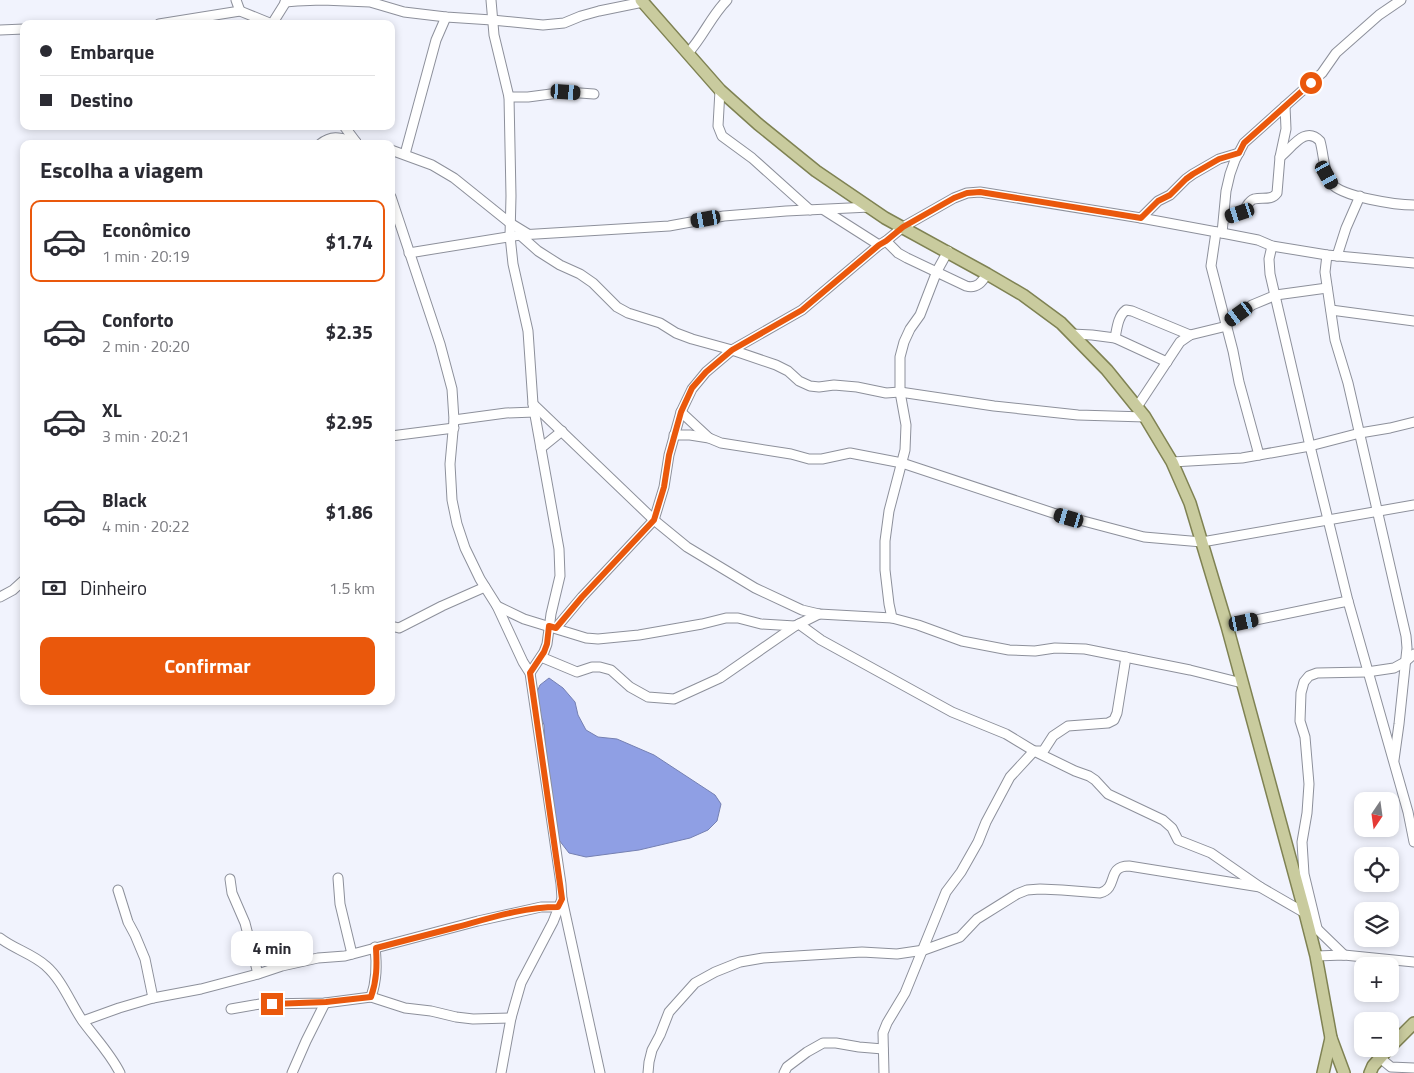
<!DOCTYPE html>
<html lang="pt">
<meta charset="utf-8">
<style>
body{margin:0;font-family:"Titillium Web",sans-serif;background:#f2f2f3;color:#2b2b33;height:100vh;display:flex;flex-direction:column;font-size:19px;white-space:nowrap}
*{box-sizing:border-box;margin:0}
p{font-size:16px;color:#7c7c81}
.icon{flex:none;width:28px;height:28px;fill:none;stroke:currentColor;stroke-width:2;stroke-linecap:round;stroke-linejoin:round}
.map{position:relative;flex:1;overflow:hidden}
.details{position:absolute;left:20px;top:140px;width:375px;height:565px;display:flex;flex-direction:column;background:#fff;border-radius:10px;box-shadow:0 2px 8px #0003}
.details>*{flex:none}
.guide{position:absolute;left:20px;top:20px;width:375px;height:110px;border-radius:10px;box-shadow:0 2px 8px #0003;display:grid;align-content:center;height:110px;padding:0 20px;background:#fff}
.needle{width:32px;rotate:193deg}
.tools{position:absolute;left:1354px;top:792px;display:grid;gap:10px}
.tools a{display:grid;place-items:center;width:45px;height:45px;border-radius:10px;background:#fff;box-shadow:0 2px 8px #0003;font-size:25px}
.end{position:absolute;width:22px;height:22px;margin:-11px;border:6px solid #ea580c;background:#fff;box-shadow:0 0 0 2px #fff}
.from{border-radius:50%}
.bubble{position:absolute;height:35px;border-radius:10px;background:#fff;box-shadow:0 2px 8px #0003;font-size:16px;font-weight:700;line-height:35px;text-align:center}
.car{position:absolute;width:15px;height:30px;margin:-15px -8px;border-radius:6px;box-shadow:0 0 4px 1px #0007;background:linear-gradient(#222 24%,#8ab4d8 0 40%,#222 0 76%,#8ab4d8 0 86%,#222 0)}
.guide b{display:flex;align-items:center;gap:18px;height:48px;font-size:19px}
.guide b+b{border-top:1px solid #e1e1e2}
.guide i{width:12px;height:12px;background:#2b2b33}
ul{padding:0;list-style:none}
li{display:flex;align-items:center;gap:15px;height:82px;margin:0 10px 8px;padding:0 10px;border:2px solid transparent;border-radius:10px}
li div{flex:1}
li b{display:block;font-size:19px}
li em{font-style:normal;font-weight:700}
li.current{border-color:#ea580c}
li>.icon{width:45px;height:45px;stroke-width:1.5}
h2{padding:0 20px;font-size:22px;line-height:60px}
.pay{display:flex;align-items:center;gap:12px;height:55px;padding:0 20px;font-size:19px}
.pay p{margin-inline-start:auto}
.cta{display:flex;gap:10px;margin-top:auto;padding:10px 20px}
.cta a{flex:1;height:58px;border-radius:10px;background:#ea580c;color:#fff;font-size:20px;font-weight:700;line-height:58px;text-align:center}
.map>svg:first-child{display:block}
.water{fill:#8f9fe4;stroke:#7580b2}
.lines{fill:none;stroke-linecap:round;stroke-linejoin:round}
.minor-casing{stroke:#8d909b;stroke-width:11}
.major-casing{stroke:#7f8253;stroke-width:14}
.minor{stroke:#fff;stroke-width:9}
.major{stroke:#c9cb9e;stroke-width:11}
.route{stroke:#ea580c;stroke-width:6}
</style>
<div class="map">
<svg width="1414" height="1073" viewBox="0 0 1414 1073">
<rect width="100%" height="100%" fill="#f1f3fd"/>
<path class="water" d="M549 678 563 688 575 702 578 715 586 730 598 737 617 739 654 755 715 795 721 804 717 821 708 830 690 838 639 850 586 857 569 853 559 840 553 819 547 777 544 725 538 708 536 694 540 685Z"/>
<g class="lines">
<g class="minor-casing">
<g id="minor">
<path d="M236 0 240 11"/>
<path d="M491 0 494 35 509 97 511 196 510 236 513 264 528 331 533 404 559 549 560 576 551 614 547 644 544 652 530 673"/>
<path d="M285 2 297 1 322 0 370 2 404 12 446 17 492 20 543 25 564 23 581 16 599 11 643 2"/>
<path d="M159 24 240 11 272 24"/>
<path d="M272 24 287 0"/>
<path d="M0 30 24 29"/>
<path d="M688 53C703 37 711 16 727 0"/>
<path d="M720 90 718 126 722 136 752 158 810 210"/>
<path d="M509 97H528L566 92 594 94"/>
<path d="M344 126 356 142"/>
<path d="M320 144C333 134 341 138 356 142"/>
<path d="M391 150 432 165 454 178 510 223 528 234"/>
<path d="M405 154 436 40 446 17"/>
<path d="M1280 157C1292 148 1305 125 1320 141 1324 155 1323 170 1331 183 1341 197 1397 205 1414 205"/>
<path d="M391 197 440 344 452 389 454 420 450 464 452 500 457 524 465 548 480 579 497 606 523 662 530 673 561 884 562 899 553 922 521 983 511 1018 501 1073"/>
<path d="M824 210 879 245"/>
<path d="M1141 218 1158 201 1170 195 1186 179 1193 174 1219 159 1239 153"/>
<path d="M1224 219C1229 217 1235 216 1240 213 1247 210 1247 201 1254 199 1263 197 1271 201 1277 193L1280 157 1286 129 1285 106"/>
<path d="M1216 232 1211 266 1233 351 1239 382 1259 455"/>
<path d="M1222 233 1226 191 1230 174 1235 160 1244 143 1322 73 1336 53 1379 15 1401 0"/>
<path d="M520 235 538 251 560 265 580 274 593 283 617 307 628 313 660 323 676 333 692 339 732 350 776 365 788 371 799 381 810 386 819 387 834 385 857 387 886 393 900 392 994 406 1078 415 1145 417"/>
<path d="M886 241 898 253 907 258 966 286C977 289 982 282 987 274"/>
<path d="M1272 246 1269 259 1270 274 1310 446 1348 601 1408 812 1414 842"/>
<path d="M409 253 520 235 669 226 724 216 786 211 870 207"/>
<path d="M1327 255 1325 272 1335 340 1348 383 1406 636 1407 648 1399 724 1394 760"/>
<path d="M1337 256 1346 228 1360 196"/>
<path d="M1331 310 1414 321"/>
<path d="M1226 324 1252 305 1276 295 1327 288"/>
<path d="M1072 334 1092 335 1115 338 1167 362"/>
<path d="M1115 338C1117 328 1118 316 1126 310L1132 311 1190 335"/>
<path d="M533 404 654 520 687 547 755 588 802 610 819 614 892 618 918 625 962 641 1009 650 1035 651 1055 648 1085 649 1190 670 1242 683"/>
<path d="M1137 407 1180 342 1190 335 1227 326"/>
<path d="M681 412 709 438"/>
<path d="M454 420 506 413 535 412"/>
<path d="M674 435H690L709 438 721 443 791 454 809 459H822L850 453 902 463 1053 513 1144 537 1202 542 1414 505"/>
<path d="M391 436 454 428"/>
<path d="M541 448 562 431"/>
<path d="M1172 462 1242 458 1310 446 1360 433 1390 428 1414 422"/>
<path d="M0 597 13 590 24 580"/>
<path d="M497 606 524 619 586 638 598 639 639 635 702 624 726 618H738L761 624 795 626"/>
<path d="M892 618 889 604 885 570V541L889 511 905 450 906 425 900 392V357L904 342 910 329 920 315 937 271 948 251"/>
<path d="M799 624 821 640 952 712 1006 734 1034 751 1075 771 1089 776 1095 780 1108 794 1163 820 1172 828 1178 840 1211 853 1260 887 1305 913"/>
<path d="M391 626 399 628 405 625 442 606 485 587"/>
<path d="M1227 626 1348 601"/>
<path d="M556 628 582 597 654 520 664 487 669 455 681 412 692 389 706 372 732 350 802 310 879 245 886 241 903 227 954 198 967 193 980 192 1141 218 1222 233 1258 240 1272 246 1327 255 1414 263"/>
<path d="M541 657 577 672 592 667H600L611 670 630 687 648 697 674 699 720 678 795 626 819 614"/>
<path d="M338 878 340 904 352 954"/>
<path d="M230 879 232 893 245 923 258 974"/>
<path d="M118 890 128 922 135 935 145 959 153 998"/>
<path d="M562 899 600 1073"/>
<path d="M1313 925 1344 955"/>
<path d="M1317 928 1304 874 1302 842 1307 813 1309 784 1305 737 1300 721 1301 693 1304 682 1309 676 1317 673 1367 672 1394 668 1405 662 1414 654"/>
<path d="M0 938C14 949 33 954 46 966 62 980 70 1002 82 1020 95 1038 110 1053 120 1073"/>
<path d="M1316 956 1344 955 1414 962"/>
<path d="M371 997C377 980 377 965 375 947"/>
<path d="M231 1009 260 1004 325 1003 371 997 405 1008 431 1011 456 1017 473 1019 511 1018"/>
<path d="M83 1021 119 1008 153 998 201 989 258 974 282 966 318 958 345 956 478 921 541 907H558"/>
<path d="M1380 1058 1391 1067 1414 1068"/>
<path d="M292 1073 306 1041 325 1003"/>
<path d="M648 1073 649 1062 652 1050 660 1035 669 1012 695 983 715 972 740 962 763 958 862 952 897 954 924 950 960 937 977 919 1017 894 1027 890 1040 889 1062 890 1100 893C1119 888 1106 866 1129 866L1260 887"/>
<path d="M784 1073 787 1067 807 1052 823 1043H836L859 1047 883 1049"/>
<path d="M884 1073 883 1033 887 1023 905 993 946 892 961 872 978 842 986 822 1010 777 1034 751H1041L1044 750 1053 736 1068 726 1108 723 1114 720 1117 713 1126 657"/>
</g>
</g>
<g class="major-casing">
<g id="major">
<path d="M641 0 720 90 758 124 816 171 885 218 987 274 1023 295 1061 323 1107 370 1145 417 1172 462 1190 503 1227 626 1305 913 1316 956 1331 1038 1344 1073"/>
<path d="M1390 1047 1414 1023"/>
<path d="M1323 1073 1331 1038"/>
<path d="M1370 1073 1373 1066 1388 1049"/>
</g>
</g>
<use href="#minor" class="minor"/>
<use href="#major" class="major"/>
</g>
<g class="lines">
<path class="route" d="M272 1004 326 1002 371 997C377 980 377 965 376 948 403 941 430 934 457 927 490 918 524 907 558 907L562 899 560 884 530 673 544 652 547 644 549 626 556 628 582 597 654 520 664 487 669 455 681 412 692 388 706 372 732 350 802 310 879 245 886 241 903 227 954 198 967 193 980 192 1141 218 1158 201 1170 195 1186 179 1193 174 1219 159 1239 153 1244 143 1311 83"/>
</g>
</svg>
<div class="tools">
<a><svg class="needle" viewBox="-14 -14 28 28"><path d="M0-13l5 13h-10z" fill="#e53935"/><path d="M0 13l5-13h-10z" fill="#7c7c81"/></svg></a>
<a><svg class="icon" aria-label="locate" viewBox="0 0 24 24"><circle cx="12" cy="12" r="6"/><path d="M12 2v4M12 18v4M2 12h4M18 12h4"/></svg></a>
<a><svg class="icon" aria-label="layers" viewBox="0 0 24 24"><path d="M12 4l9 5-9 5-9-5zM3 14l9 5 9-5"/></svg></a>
<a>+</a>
<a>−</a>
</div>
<i class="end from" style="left:1311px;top:83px"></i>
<i class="end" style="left:272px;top:1004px"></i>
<div class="bubble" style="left:231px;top:931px;width:82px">4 min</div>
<i class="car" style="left:566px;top:92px;rotate:94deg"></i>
<i class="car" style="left:1327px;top:175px;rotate:151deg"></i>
<i class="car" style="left:1240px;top:213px;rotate:252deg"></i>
<i class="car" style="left:706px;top:219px;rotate:260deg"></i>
<i class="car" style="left:1239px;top:314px;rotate:234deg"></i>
<i class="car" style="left:1069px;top:518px;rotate:286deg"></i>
<i class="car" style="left:1244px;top:622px;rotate:78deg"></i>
<div class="guide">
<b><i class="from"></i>Embarque</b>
<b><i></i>Destino</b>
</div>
<section class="details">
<h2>Escolha a viagem</h2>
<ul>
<li class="current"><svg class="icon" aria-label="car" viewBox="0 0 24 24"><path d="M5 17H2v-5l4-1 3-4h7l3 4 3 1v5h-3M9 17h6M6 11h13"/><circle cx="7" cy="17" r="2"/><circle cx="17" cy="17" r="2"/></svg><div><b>Econômico</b><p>1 min · 20:19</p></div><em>$1.74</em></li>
<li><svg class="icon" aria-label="car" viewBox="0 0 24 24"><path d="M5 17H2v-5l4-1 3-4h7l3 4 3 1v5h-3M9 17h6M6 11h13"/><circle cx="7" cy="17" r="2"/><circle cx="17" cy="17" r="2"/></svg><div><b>Conforto</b><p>2 min · 20:20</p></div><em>$2.35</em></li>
<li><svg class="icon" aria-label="car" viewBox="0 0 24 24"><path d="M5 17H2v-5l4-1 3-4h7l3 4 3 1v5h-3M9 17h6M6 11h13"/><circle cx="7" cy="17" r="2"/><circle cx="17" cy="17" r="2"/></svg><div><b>XL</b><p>3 min · 20:21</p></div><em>$2.95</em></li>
<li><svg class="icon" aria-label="car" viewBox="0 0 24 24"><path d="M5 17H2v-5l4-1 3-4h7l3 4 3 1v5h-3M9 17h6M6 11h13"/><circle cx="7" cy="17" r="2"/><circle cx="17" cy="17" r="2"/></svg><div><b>Black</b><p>4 min · 20:22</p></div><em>$1.86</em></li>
</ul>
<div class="pay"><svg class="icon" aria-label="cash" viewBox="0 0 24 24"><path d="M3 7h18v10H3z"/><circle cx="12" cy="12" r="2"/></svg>Dinheiro<p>1.5 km</p></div>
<div class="cta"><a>Confirmar</a></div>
</section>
</div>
